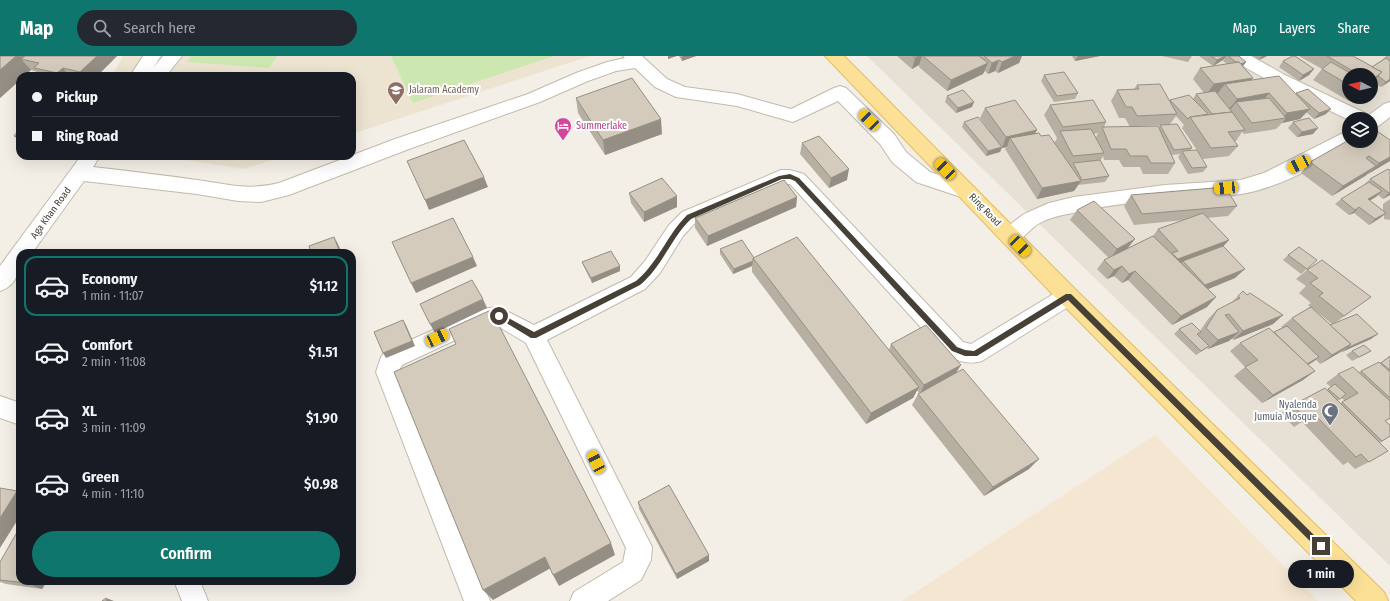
<!DOCTYPE html>
<meta charset="utf-8">
<style>
body{margin:0;font-family:"Fira Sans Condensed",sans-serif;background:#242831;color:#f1f3f6;height:100vh;display:flex;flex-direction:column;font-size:15px;white-space:nowrap}
*{box-sizing:border-box;margin:0}
p{font-size:13px;color:#9ea1a6}
.icon{flex:none;width:22px;height:22px;fill:none;stroke:currentColor;stroke-width:2;stroke-linecap:round;stroke-linejoin:round}
.map{position:relative;flex:1;overflow:hidden}
.side{position:absolute;left:16px;top:193px;width:340px;height:336px;display:flex;flex-direction:column;background:#171b24;border-radius:12px;box-shadow:0 4px 16px #0002}
.side>*{flex:none}
.guide{position:absolute;left:16px;top:16px;width:340px;height:88px;border-radius:12px;box-shadow:0 4px 16px #0002;display:grid;align-content:center;height:88px;padding:0 16px;background:#171b24}
.needle{width:26px;rotate:277deg}
.controls{position:absolute;left:1342px;top:12px;display:grid;gap:8px}
.controls a{display:grid;place-items:center;width:36px;height:36px;border-radius:50%;background:#171b24;box-shadow:0 4px 16px #0002;font-size:20px}
.end{position:absolute;width:18px;height:18px;margin:-9px;border:5px solid #464036;background:#fff;box-shadow:0 0 0 2px #fff}
.from{border-radius:50%}
.bubble{position:absolute;height:28px;border-radius:14px;background:#171b24;box-shadow:0 4px 16px #0002;font-size:13px;font-weight:600;line-height:28px;text-align:center}
.car{position:absolute;width:12px;height:24px;margin:-12px -6px;border-radius:5px;box-shadow:0 0 3px 1px #0007;background:linear-gradient(#f5c518 24%,#345 0 40%,#f5c518 0 76%,#345 0 86%,#f5c518 0)}
.guide b{display:flex;align-items:center;gap:14px;height:38px;font-size:15px}
.guide b+b{border-top:1px solid #363941}
.guide i{width:10px;height:10px;background:#f1f3f6}
ul{padding:7px 0 0;list-style:none}
li{display:flex;align-items:center;gap:12px;height:60px;margin:0 8px 6px;padding:0 8px;border:2px solid transparent;border-radius:12px}
li div{flex:1}
li b{display:block;font-size:15px}
li em{font-style:normal;font-weight:600}
li.selected{border-color:#0f766e}
li>.icon{width:36px;height:36px;stroke-width:1.5}
.cta{display:flex;gap:8px;margin-top:auto;padding:8px 16px}
.cta a{flex:1;height:46px;border-radius:24px;background:#0f766e;color:#fff;font-size:16px;font-weight:600;line-height:46px;text-align:center}
header{display:flex;align-items:center;gap:24px;box-sizing:border-box;height:56px;padding:0 20px;background:#0f766e;color:#fff}
header strong{font-size:19px}
nav{display:flex;gap:22px;margin-inline-start:auto;font-size:14px}
.search{width:280px;height:36px;background:#242831;display:flex;align-items:center;gap:10px;box-sizing:border-box;padding:0 14px;border-radius:22px;color:#9ea1a6;font-size:15px}
.map>svg:first-child{display:block}
.residential{fill:#e7e1d5;fill-rule:evenodd}
.commercial{fill:#f5e6d2}
.education{fill:#ece4d1}
.green{fill:#cde7b0}
.lines{fill:none;stroke-linecap:round;stroke-linejoin:round}
.minor-casing{stroke:#c1baac;stroke-width:2}
.major-casing{stroke:#e1be66;stroke-width:2}
.minor{fill:#fff;fill-rule:evenodd}
.major{fill:#fce096;fill-rule:evenodd}
.wall{fill:#b6afa2;fill-rule:evenodd}
.shaded-wall{fill:#948e84}
.building{fill:#d4cbbc;stroke:#948e84}
.route{fill:#464036}
.labels{text-anchor:middle;dominant-baseline:central;stroke-width:4;stroke-linejoin:round;paint-order:stroke}
.education-label{font-size:10px;fill:#785e54;stroke:#fff;text-anchor:start}
.hotel-label{font-size:10px;fill:#b23c85;stroke:#fff;text-anchor:start}
.street-label{font-size:10px;fill:#464036;stroke:#fff}
.worship-label{font-size:10px;fill:#5b616d;stroke:#fff;text-anchor:end}
</style>
<header>
<strong>Map</strong>
<div class="search"><svg class="icon" aria-label="search" viewBox="0 0 24 24"><circle cx="10" cy="10" r="6"/><path d="M15 15l6 6"/></svg>Search here</div>
<nav><a>Map</a><a>Layers</a><a>Share</a></nav>
</header>
<div class="map">
<svg width="1390" height="545" viewBox="0 0 1390 545">
<rect width="100%" height="100%" fill="#f3efe6"/>
<path class="residential" d="M867 0H1390V510L1269 392ZM1349 19H1371V41H1349ZM1349 63H1371V85H1349Z"/>
<path class="commercial" d="M1155 379 1318 545H902Z"/>
<g class="education">
<path d="M123 0H590L352 78V20H112Z"/>
<path d="M161 100H284L244 113Z"/>
</g>
<g class="green">
<path d="M191 0H277L269 12 187 6Z"/>
<path d="M391 0H554L413 47Z"/>
</g>
<g class="lines">
<g class="minor-casing">
<g id="minor">
<path d="M143 0H161L153 12 163 0H182L166 20H130Z"/>
<path d="M623 0H642L667 23 685 31 737 38 791 53 834 32 840 30 846 32 894 78 906 96 930 116 974 131 977 136 974 141 967 143 916 126 892 106 880 88 838 45 793 66 737 50 676 41 655 31 635 12 616 15 588 25 540 46 409 93 289 139 261 146 238 145 197 138 84 125 32 197H20C20 214 18 229 0 235V210L81 100H100L93 111C128 115 162 119 197 124 227 128 248 135 279 127L395 83 528 38 576 17 607 6 625 2Z"/>
<path d="M1229 0H1251L1285 19 1369 59 1384 48 1390 46V61L1377 71 1371 72V63L1349 64 1273 27 1232 4Z"/>
<path d="M1349 74V85L1356 86C1323 107 1280 132 1241 138 1216 142 1190 141 1165 143 1135 146 1102 150 1073 157 1061 159 1048 162 1038 168 1026 176 1019 191 1003 186L1000 180 1003 174 1024 158 1049 147 1074 141 1165 129 1241 124 1264 117Z"/>
<path d="M781 114H790L804 118 963 286 971 288 1060 234 1068 231 1076 234 1079 240 1076 246 982 305C969 309 959 305 947 300L790 128H783L696 166 683 180 660 217 645 233 547 284 652 491 651 504 641 524 608 545H570L574 536 623 506 626 492 526 287 496 269 483 271 402 309 398 316 490 545H464L376 316 381 301 386 295 480 253 499 251 534 269 631 221 645 205 669 169 682 156Z"/>
<path d="M0 340 20 347V369L0 362Z"/>
<path d="M174 525H200L208 545H182Z"/>
</g>
</g>
<g class="major-casing">
<path id="major" d="M825 0H844L1076 234 1384 536 1388 545H1356L1060 246Z"/>
</g>
<use href="#minor" class="minor"/>
<use href="#major" class="major"/>
</g>
<g class="wall">
<path d="M0 0H117L97 20H41L37 16 31 14 20 20V24L0 42Z"/>
<path d="M679 0H696L682 5Z"/>
<path d="M897 0H1022L1019 7 998 17 995 15 988 18 985 15 983 18 947 35 919 11V9L912 13Z"/>
<path d="M1072 0H1100L1075 5Z"/>
<path d="M1162 0H1192L1188 6Z"/>
<path d="M1199 0H1227L1223 4 1213 10Z"/>
<path d="M1227 0H1239L1243 10 1251 24 1296 38 1326 58 1314 63 1306 56 1300 63 1282 67 1276 73 1244 78 1242 76 1236 85H1234L1238 90 1229 100 1203 103 1182 72 1184 69 1176 60 1170 68 1192 92 1190 95 1207 111 1203 116 1188 118 1178 101 1180 98 1172 99 1175 107 1168 118H1143L1140 111H1123L1119 104H1104L1103 100 1100 105 1109 120 1105 126 1078 129 1074 135 1037 143 1005 93 1007 91 1002 92 1000 96 986 100 962 71 964 66 991 77 980 62 985 52 1035 78 1055 86 1057 82 1044 59 1050 49 1106 66 1104 71H1130L1125 62H1119L1111 45 1117 34 1134 33 1137 29 1170 46V44L1193 43 1196 38 1204 37 1193 23 1200 12 1227 8 1223 5ZM1160 69 1159 71 1138 70 1161 69ZM1098 77 1096 81 1094 78Z"/>
<path d="M1253 0H1267L1259 4Z"/>
<path d="M1299 0H1353L1372 11 1382 4 1386 0H1390V25L1381 31 1372 26 1349 19V41H1354L1349 45 1313 24 1322 13Z"/>
<path d="M1283 5 1314 13 1309 19 1299 25 1279 11Z"/>
<path d="M1044 19 1078 37 1075 43 1054 46 1041 25Z"/>
<path d="M947 40 972 51 956 57 945 46Z"/>
<path d="M576 42 662 78 605 99 578 57Z"/>
<path d="M1293 66 1313 78 1297 81 1288 72Z"/>
<path d="M20 73V86L14 80Z"/>
<path d="M1390 84V105L1368 118 1365 120 1332 140 1301 117 1310 106Z"/>
<path d="M802 87 847 124 829 132 800 98Z"/>
<path d="M1390 113V139L1383 143 1378 139 1369 145 1383 155V148L1390 143V164L1384 163V159L1380 162 1369 169 1354 157 1349 159 1335 148 1341 143 1365 129H1364L1370 123Z"/>
<path d="M629 137 677 140V151L644 166 631 147Z"/>
<path d="M1131 139 1237 150 1228 160 1207 162 1229 184 1223 190 1235 222 1208 233 1207 251 1172 269 1128 224 1122 227 1114 220 1107 223 1097 213 1104 204 1109 202 1070 164 1077 154 1128 192 1153 180 1158 173 1185 164 1134 169 1124 150Z"/>
<path d="M797 141 796 151 707 190 695 172V162Z"/>
<path d="M720 193 754 202 889 294 891 288 956 316 1029 413 984 440 912 349 918 338 919 337 917 334 913 342 866 368 752 216V210L733 218 720 198Z"/>
<path d="M1288 199 1317 204 1301 218 1283 204Z"/>
<path d="M582 206 620 210V215L592 227 584 211Z"/>
<path d="M1307 214 1358 250 1335 267 1371 283 1340 296 1320 308 1316 304 1308 309 1315 315 1303 324 1262 347 1234 320 1245 311 1230 295 1240 287 1274 276 1282 272 1281 271 1292 262 1310 251 1308 249 1311 247 1299 237 1306 230 1296 223ZM1312 252 1332 268 1330 269Z"/>
<path d="M1243 235 1247 239 1283 259 1273 268 1233 284 1232 282 1229 285 1208 293 1207 292 1204 294 1196 299 1174 278 1179 273 1200 275 1208 263 1217 254 1231 247Z"/>
<path d="M1352 295H1371L1364 299 1352 305 1346 299Z"/>
<path d="M1390 300V364L1389 363 1385 365 1390 380 1380 387 1369 406 1355 413 1348 406 1343 409 1302 366 1294 371 1281 357 1293 349 1328 333 1331 331 1326 327 1338 318 1359 316 1361 315 1380 307ZM1342 342 1345 345 1340 347 1337 345Z"/>
<path d="M638 446 709 505 677 523 639 453Z"/>
<path d="M0 506 47 525 42 533 6 528 0 526Z"/>
</g>
<g class="shaded-wall">
<path d="M16 0H47L21 3 31 14 25 20H20V24L0 42V14Z"/>
<path d="M97 0H117L97 20H83L80 16Z"/>
<path d="M668 0H677L668 3Z"/>
<path d="M682 0H696L682 5Z"/>
<path d="M919 0H922L919 9 912 13 915 2Z"/>
<path d="M1015 0H1022L1019 7 998 17 1002 6Z"/>
<path d="M1078 0H1100L1075 5Z"/>
<path d="M1225 0H1227L1223 4 1213 10 1217 4Z"/>
<path d="M1262 0H1267L1259 4Z"/>
<path d="M999 4 995 15 988 18 992 7Z"/>
<path d="M1246 6 1242 12 1239 8Z"/>
<path d="M988 7 983 18 947 35 951 24Z"/>
<path d="M63 12 69 20H59L57 17Z"/>
<path d="M1314 13 1309 19 1299 25 1303 19Z"/>
<path d="M1382 16 1372 27 1371 28V25Z"/>
<path d="M1253 22 1244 33 1225 28 1218 37 1206 39 1214 28Z"/>
<path d="M1390 23V25L1381 31 1386 26Z"/>
<path d="M1269 37 1261 48 1236 46 1231 53H1229L1237 43Z"/>
<path d="M974 46 972 51 956 57 958 52Z"/>
<path d="M1310 53 1300 63 1282 67 1286 62 1281 63 1287 57Z"/>
<path d="M1331 53 1326 58 1314 63 1319 57Z"/>
<path d="M661 63 662 78 605 99 603 84Z"/>
<path d="M1318 72 1313 78 1297 81 1302 76Z"/>
<path d="M1037 74 1031 85 1010 82 1007 91 1002 92 1006 81Z"/>
<path d="M1002 91 1000 96 986 100 988 95Z"/>
<path d="M1390 101V105L1368 118 1379 107Z"/>
<path d="M1376 110 1365 120 1332 140 1343 130Z"/>
<path d="M849 113 847 124 829 132 831 122Z"/>
<path d="M484 121 488 131 429 154 425 144Z"/>
<path d="M1081 125 1074 135 1037 143 1042 132Z"/>
<path d="M1382 135 1376 141 1362 149 1368 143Z"/>
<path d="M1389 137H1390V139L1383 143Z"/>
<path d="M677 140V151L644 166V156Z"/>
<path d="M797 141 796 151 707 190 708 180Z"/>
<path d="M1359 151 1354 157 1349 159 1355 154Z"/>
<path d="M1386 157 1380 162 1369 169 1375 163Z"/>
<path d="M334 181 337 186 342 197H340Z"/>
<path d="M1135 183 1127 193 1110 203 1117 193Z"/>
<path d="M1229 184 1220 194 1183 205 1180 209 1170 213 1178 203Z"/>
<path d="M473 201 477 210 416 237 411 227Z"/>
<path d="M753 205 752 210 733 218 734 213Z"/>
<path d="M620 210V215L592 227 591 222Z"/>
<path d="M1122 210 1114 220 1107 223 1114 214Z"/>
<path d="M1245 213 1235 222 1196 238 1205 229Z"/>
<path d="M1135 215 1128 224 1122 227 1129 218Z"/>
<path d="M1216 241 1207 251 1172 269 1181 260Z"/>
<path d="M483 243 487 252 435 277 430 268Z"/>
<path d="M1283 259 1273 268 1233 284 1243 275Z"/>
<path d="M403 264 406 269 415 290 386 302 383 297Z"/>
<path d="M1239 276 1229 285 1208 293 1218 284Z"/>
<path d="M1378 278 1371 283 1340 297 1347 292Z"/>
<path d="M1351 288 1339 297 1320 308 1332 299Z"/>
<path d="M1319 301 1313 306 1296 315 1302 310Z"/>
<path d="M961 309 956 317 920 338 924 329Z"/>
<path d="M1315 315 1303 324 1262 347 1273 339Z"/>
<path d="M919 331 913 342 866 368 871 357Z"/>
<path d="M1039 403 1029 413 984 440 993 431Z"/>
<path d="M17 435 20 436V460L0 492V462Z"/>
<path d="M611 487 615 499 559 530 553 519Z"/>
<path d="M709 499V505L677 523 676 518Z"/>
<path d="M545 501 551 512 493 544 483 534Z"/>
<path d="M29 525H47L42 533 27 527Z"/>
<path d="M106 542 114 545H107Z"/>
</g>
<g class="building">
<path d="M0 0H16L0 14Z"/>
<path d="M25 0H97L80 16 63 12 57 17 34 12 39 7 21 3Z"/>
<path d="M913 0H919L915 2Z"/>
<path d="M923 0H979L988 7 951 24Z"/>
<path d="M984 0H1015L1002 6 999 4 992 7Z"/>
<path d="M1211 0H1225L1217 4Z"/>
<path d="M1228 0H1239L1246 6 1240 8 1239 6H1236Z"/>
<path d="M1293 0H1295L1314 13 1303 19 1283 5Z"/>
<path d="M1327 0H1353L1382 16 1371 25V19H1349V29L1322 13 1331 6 1350 17 1353 15Z"/>
<path d="M1386 2 1390 5V23L1386 26 1378 20 1382 16 1372 11Z"/>
<path d="M1239 6 1253 22 1214 28 1200 12Z"/>
<path d="M1064 16 1078 37 1057 40 1044 19Z"/>
<path d="M1279 20 1310 53 1287 57 1269 37 1237 43 1225 28Z"/>
<path d="M632 22 661 63 603 84 576 42Z"/>
<path d="M1160 28 1177 58 1137 60 1132 51H1126L1117 34 1139 33 1137 29Z"/>
<path d="M1308 33 1331 53 1319 57 1296 37Z"/>
<path d="M963 34 974 46 958 52 947 40Z"/>
<path d="M1215 35 1232 56 1212 58 1196 38Z"/>
<path d="M1189 39 1208 58 1203 59 1190 61 1188 63 1170 44Z"/>
<path d="M1269 42 1286 62 1252 67 1236 46Z"/>
<path d="M1015 44 1037 74 1006 81 985 52Z"/>
<path d="M1093 44 1106 66 1063 71 1050 49Z"/>
<path d="M1232 56 1245 74 1228 76 1238 90 1211 92 1190 61Z"/>
<path d="M978 61 1002 91 988 95 964 66Z"/>
<path d="M1309 62 1318 72 1302 76 1293 66Z"/>
<path d="M1177 68 1192 92 1174 94 1160 69Z"/>
<path d="M1158 70 1175 107H1151L1147 100H1130L1126 93H1111L1102 71Z"/>
<path d="M1371 71 1390 84V101L1379 107 1369 100 1366 102 1376 110 1343 130 1310 106 1349 84V85H1371Z"/>
<path d="M20 73V81L14 80Z"/>
<path d="M1091 73 1104 97 1073 100 1060 75Z"/>
<path d="M1039 77 1041 80 1049 79 1081 125 1042 132 1010 82Z"/>
<path d="M819 80 849 113 831 122 802 87Z"/>
<path d="M464 84 484 121 425 144 407 105Z"/>
<path d="M1197 94 1207 111 1192 112 1182 95Z"/>
<path d="M1100 104 1109 120 1082 124 1073 107Z"/>
<path d="M1388 113 1390 115V137H1389L1370 123Z"/>
<path d="M662 122 677 140 644 156 629 137Z"/>
<path d="M784 124 797 141 708 180 695 162Z"/>
<path d="M1369 126 1382 135 1368 143 1386 157 1375 163 1359 151 1355 154 1341 143Z"/>
<path d="M1225 131 1237 150 1142 158 1131 139Z"/>
<path d="M1094 145 1135 183 1117 193 1077 154Z"/>
<path d="M1203 157 1229 184 1178 203 1172 197 1178 195 1158 173Z"/>
<path d="M453 162 473 201 411 227 392 186Z"/>
<path d="M1153 180 1216 241 1181 260 1135 215 1129 218 1122 210 1114 214 1104 204Z"/>
<path d="M334 181 340 197H311L309 190Z"/>
<path d="M797 181 919 331 871 357 753 202Z"/>
<path d="M742 184 754 202H753V205L734 213 720 193Z"/>
<path d="M1223 190 1245 213 1205 229 1183 205Z"/>
<path d="M1299 191 1317 204 1307 213 1288 199Z"/>
<path d="M611 195 620 210 591 222 582 206Z"/>
<path d="M1322 204 1371 241 1344 260 1319 240 1323 237 1310 227 1318 222 1307 214Z"/>
<path d="M472 224 483 243 430 268 420 248Z"/>
<path d="M1243 235 1247 239 1250 237 1283 259 1243 275 1229 258 1225 259 1239 276 1218 284 1206 272 1217 254 1240 242 1238 240Z"/>
<path d="M1311 251 1351 288 1332 299 1292 262Z"/>
<path d="M491 254 611 487 553 519 545 501 483 534 394 316 456 288 449 273Z"/>
<path d="M1357 258 1378 278 1347 292 1351 288 1330 269Z"/>
<path d="M403 264 412 285 383 297 374 276Z"/>
<path d="M1192 267 1201 276 1197 278 1209 290 1201 295 1179 273Z"/>
<path d="M926 269 961 309 924 329 891 288Z"/>
<path d="M1287 270 1319 301 1307 308 1274 276Z"/>
<path d="M1269 272 1315 315 1273 339 1245 311 1258 304 1240 287Z"/>
<path d="M1364 289 1371 295 1359 301 1352 295Z"/>
<path d="M1390 300V314L1381 307Z"/>
<path d="M1379 306 1390 316V342L1361 315Z"/>
<path d="M1353 311 1390 345V362L1385 365 1390 369V380L1382 385 1342 346 1358 337 1338 318Z"/>
<path d="M963 313 1039 403 993 431 918 338Z"/>
<path d="M1335 328 1346 338 1340 343 1328 333Z"/>
<path d="M1325 332 1388 395 1369 406 1361 398 1356 401 1314 358 1306 363 1293 349Z"/>
<path d="M669 429 709 499 676 518 638 446Z"/>
<path d="M0 432 17 435 0 462Z"/>
<path d="M20 471V525H29L27 527 0 524V506Z"/>
<path d="M106 542 107 545H102Z"/>
</g>
<path class="route" d="M790 118 799 122 957 291 965 294 974 295 1066 238H1071L1323 488V493H1318L1068 244 977 300H965L952 295 795 125 790 123H782L691 163C671 182 662 211 640 229L536 282H531L495 260 496 258H501L534 276 636 225C658 207 667 179 687 159L779 120Z"/>
<defs>
<g id="school-pin" transform="scale(0.9)"><path d="M0 17L-7.5 6A9.5 9.5 0 1 1 7.5 6Z" fill="#8d6e63" stroke="#fff"/><path d="M0-5L7-2L0 1L-7-2ZM-4 1L0 2.5L4 1V4Q0 6-4 4Z" fill="#fff"/></g>
<g id="hotel-pin" transform="scale(0.9)"><path d="M0 17L-7.5 6A9.5 9.5 0 1 1 7.5 6Z" fill="#d1479c" stroke="#fff"/><path d="M-6-4.5h1.5V1H6V5H4.5V3h-9V5H-6ZM-4 0a1.8 1.8 0 1 1 3.6 0ZM.5 0V-2.5h3Q6-2.5 6 0Z" fill="#fff"/></g>
<g id="mosque-pin" transform="scale(0.9)"><path d="M0 17L-7.5 6A9.5 9.5 0 1 1 7.5 6Z" fill="#6b7280" stroke="#fff"/><path d="M3.5-4.9A6 6 0 1 0 3.5 4.9A5 5 0 1 1 3.5-4.9Z" fill="#fff"/></g>
</defs>
<g fill-rule="evenodd">
<use href="#school-pin" x="396" y="34"/>
<use href="#hotel-pin" x="563" y="70"/>
<use href="#mosque-pin" x="1330" y="355"/>
</g>
<g class="labels">
<g class="education-label">
<text x="409" y="34">Jalaram Academy</text>
</g>
<g class="hotel-label">
<text x="576" y="70">Summerlake</text>
</g>
<g class="street-label">
<text transform="translate(985 154) rotate(46)">Ring Road</text>
<text transform="translate(51 157) rotate(-54)">Aga Khan Road</text>
</g>
<g class="worship-label">
<text x="1317" y="349">Nyalenda<tspan x="1317" dy="12">Jumuia Mosque</tspan></text>
</g>
</g>
</svg>
<div class="controls">
<a><svg class="needle" viewBox="-14 -14 28 28"><path d="M0-13l5 13h-10z" fill="#e53935"/><path d="M0 13l5-13h-10z" fill="#9ea1a6"/></svg></a>
<a><svg class="icon" aria-label="layers" viewBox="0 0 24 24"><path d="M12 4l9 5-9 5-9-5zM3 14l9 5 9-5"/></svg></a>
</div>
<i class="end from" style="left:499px;top:260px"></i>
<i class="end" style="left:1321px;top:490px"></i>
<div class="bubble" style="left:1288px;top:504px;width:66px">1 min</div>
<i class="car" style="left:869px;top:64px;rotate:315deg"></i>
<i class="car" style="left:1299px;top:108px;rotate:243deg"></i>
<i class="car" style="left:945px;top:113px;rotate:316deg"></i>
<i class="car" style="left:1226px;top:132px;rotate:265deg"></i>
<i class="car" style="left:1020px;top:190px;rotate:136deg"></i>
<i class="car" style="left:437px;top:282px;rotate:65deg"></i>
<i class="car" style="left:596px;top:406px;rotate:334deg"></i>
<div class="guide">
<b><i class="from"></i>Pickup</b>
<b><i></i>Ring Road</b>
</div>
<section class="side">
<ul>
<li class="selected"><svg class="icon" aria-label="car" viewBox="0 0 24 24"><path d="M5 17H2v-5l4-1 3-4h7l3 4 3 1v5h-3M9 17h6M6 11h13"/><circle cx="7" cy="17" r="2"/><circle cx="17" cy="17" r="2"/></svg><div><b>Economy</b><p>1 min · 11:07</p></div><em>$1.12</em></li>
<li><svg class="icon" aria-label="car" viewBox="0 0 24 24"><path d="M5 17H2v-5l4-1 3-4h7l3 4 3 1v5h-3M9 17h6M6 11h13"/><circle cx="7" cy="17" r="2"/><circle cx="17" cy="17" r="2"/></svg><div><b>Comfort</b><p>2 min · 11:08</p></div><em>$1.51</em></li>
<li><svg class="icon" aria-label="car" viewBox="0 0 24 24"><path d="M5 17H2v-5l4-1 3-4h7l3 4 3 1v5h-3M9 17h6M6 11h13"/><circle cx="7" cy="17" r="2"/><circle cx="17" cy="17" r="2"/></svg><div><b>XL</b><p>3 min · 11:09</p></div><em>$1.90</em></li>
<li><svg class="icon" aria-label="car" viewBox="0 0 24 24"><path d="M5 17H2v-5l4-1 3-4h7l3 4 3 1v5h-3M9 17h6M6 11h13"/><circle cx="7" cy="17" r="2"/><circle cx="17" cy="17" r="2"/></svg><div><b>Green</b><p>4 min · 11:10</p></div><em>$0.98</em></li>
</ul>
<div class="cta"><a>Confirm</a></div>
</section>
</div>
